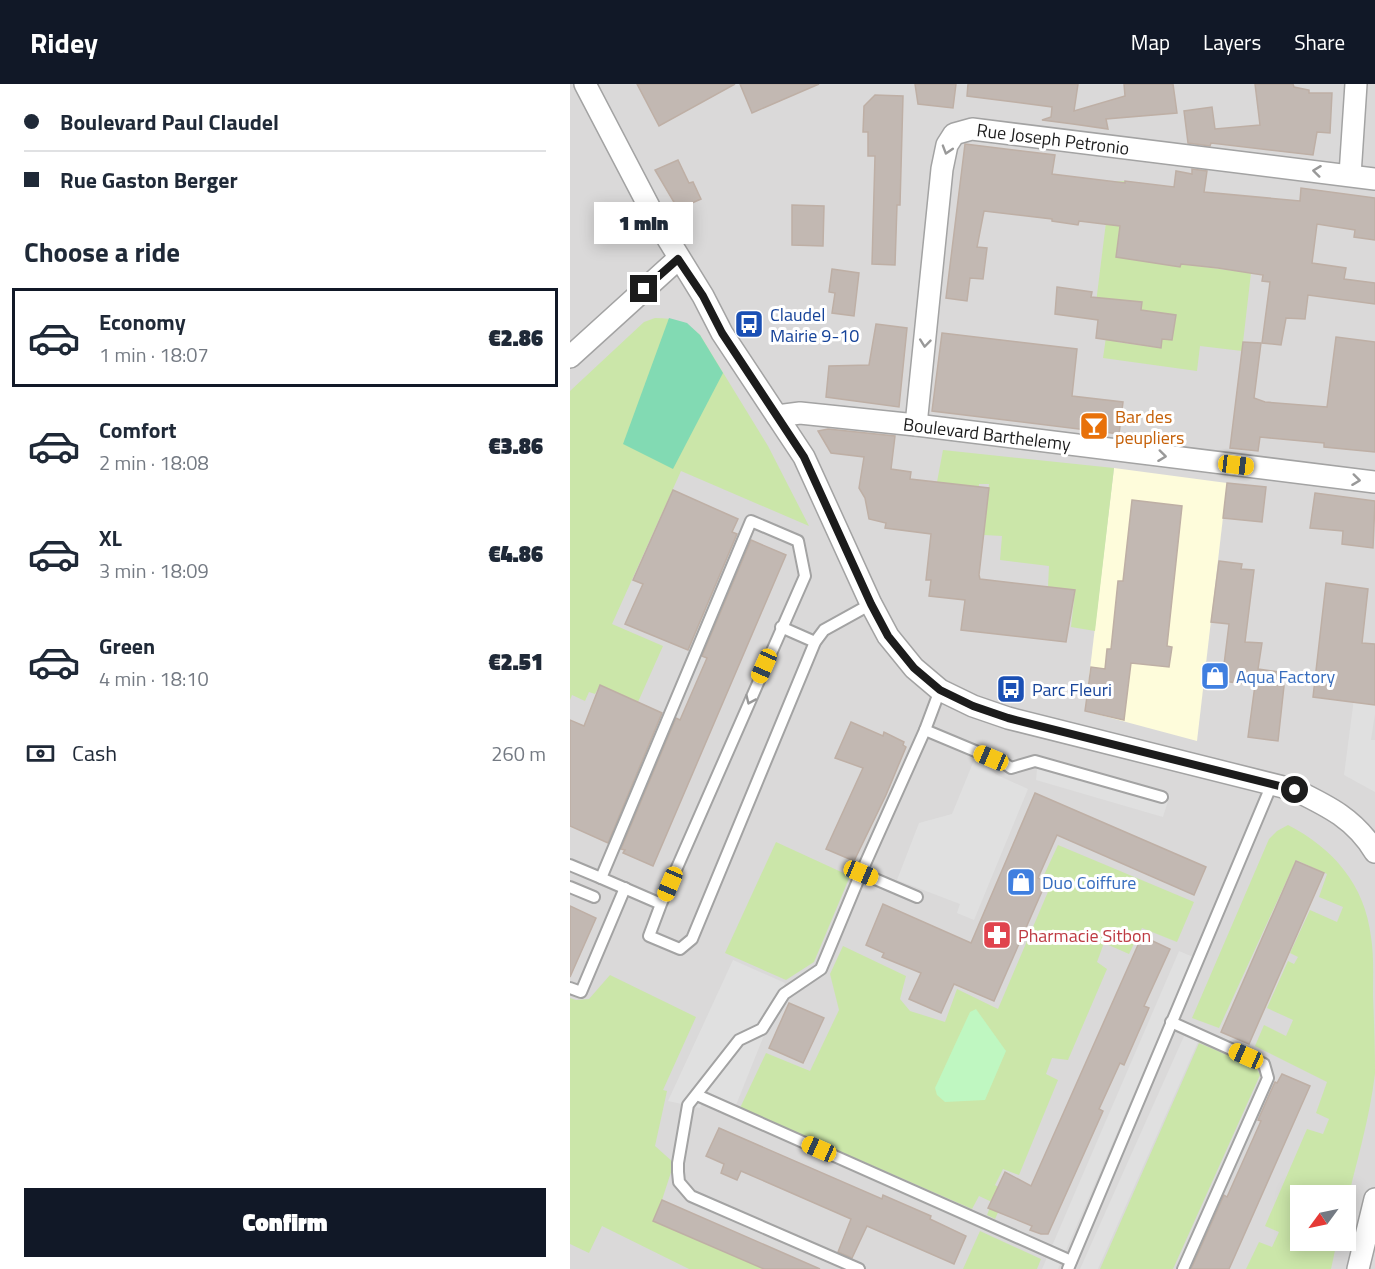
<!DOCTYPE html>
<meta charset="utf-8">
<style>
body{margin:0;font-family:"Titillium Web",sans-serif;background:#f2f2f3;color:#1f2937;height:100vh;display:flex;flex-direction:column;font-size:22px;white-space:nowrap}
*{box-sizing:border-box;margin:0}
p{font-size:20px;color:#747a83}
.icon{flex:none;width:33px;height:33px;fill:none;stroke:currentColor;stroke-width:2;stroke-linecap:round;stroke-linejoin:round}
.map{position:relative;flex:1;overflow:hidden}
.sheet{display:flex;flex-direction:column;background:#fff;width:570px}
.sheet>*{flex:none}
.banner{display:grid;align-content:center;height:132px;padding:0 24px;background:#fff}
.needle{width:39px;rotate:237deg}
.fabs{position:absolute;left:720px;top:1101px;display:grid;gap:12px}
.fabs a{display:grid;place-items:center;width:66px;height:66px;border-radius:0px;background:#fff;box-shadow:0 3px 15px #0003;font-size:30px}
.end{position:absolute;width:27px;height:27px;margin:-14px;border:8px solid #1c1c1c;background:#fff;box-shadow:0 0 0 3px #fff}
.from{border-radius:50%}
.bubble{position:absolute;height:42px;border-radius:0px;background:#fff;box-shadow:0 3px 15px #0003;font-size:20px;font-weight:800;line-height:42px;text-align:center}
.car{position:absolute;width:18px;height:36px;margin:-18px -9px;border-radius:8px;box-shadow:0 0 4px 2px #0007;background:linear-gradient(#f5c518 24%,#345 0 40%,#f5c518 0 76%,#345 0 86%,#f5c518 0)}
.banner b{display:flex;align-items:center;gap:21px;height:57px;font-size:22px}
.banner b+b{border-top:2px solid #e0e1e3}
.banner i{width:15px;height:15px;background:#1f2937}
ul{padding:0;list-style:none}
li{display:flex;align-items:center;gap:18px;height:99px;margin:0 12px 9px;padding:0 12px;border:3px solid transparent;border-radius:0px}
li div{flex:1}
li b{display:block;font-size:22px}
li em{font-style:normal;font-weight:800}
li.on{border-color:#111827}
li>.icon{width:54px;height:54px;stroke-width:1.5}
h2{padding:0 24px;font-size:27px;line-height:72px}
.pay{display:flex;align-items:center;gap:15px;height:66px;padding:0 24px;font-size:22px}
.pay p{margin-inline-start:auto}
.action{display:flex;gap:12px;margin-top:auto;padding:12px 24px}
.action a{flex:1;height:69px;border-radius:0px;background:#111827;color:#fff;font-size:24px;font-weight:800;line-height:69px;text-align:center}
header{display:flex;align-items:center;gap:36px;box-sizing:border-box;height:84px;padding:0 30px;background:#111827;color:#fff}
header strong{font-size:28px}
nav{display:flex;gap:33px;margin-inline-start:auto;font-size:21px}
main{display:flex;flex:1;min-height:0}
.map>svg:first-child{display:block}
.residential{fill:#dad9d9;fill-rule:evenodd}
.education{fill:#fefcdb}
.grass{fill:#cbe6a9;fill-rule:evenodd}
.park{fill:#bff7c1}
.pitch{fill:#82dab3}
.parking{fill:#e0e0e0}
.building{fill:#c2b8b2;stroke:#beafa5;stroke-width:1.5}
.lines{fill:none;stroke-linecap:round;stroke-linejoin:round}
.lane-casing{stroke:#a3a3a3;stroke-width:14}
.street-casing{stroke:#a3a3a3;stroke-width:24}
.lane{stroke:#fff;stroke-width:10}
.street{stroke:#fff;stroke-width:21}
.oneway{stroke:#999}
.route{stroke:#1c1c1c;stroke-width:8}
.labels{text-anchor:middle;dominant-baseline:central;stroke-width:6;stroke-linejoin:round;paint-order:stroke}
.street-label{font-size:18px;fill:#1c1c1c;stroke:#fff}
.transit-label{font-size:18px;fill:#164399;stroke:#fff;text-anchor:start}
.food-label{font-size:18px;fill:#c56008;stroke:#fff;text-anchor:start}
.shop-label{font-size:18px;fill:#366cbe;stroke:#fff;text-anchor:start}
.health-label{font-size:18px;fill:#be3a42;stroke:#fff;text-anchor:start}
</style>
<header>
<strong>Ridey</strong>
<nav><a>Map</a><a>Layers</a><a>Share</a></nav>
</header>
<main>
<section class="sheet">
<div class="banner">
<b><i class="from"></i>Boulevard Paul Claudel</b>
<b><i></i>Rue Gaston Berger</b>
</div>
<h2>Choose a ride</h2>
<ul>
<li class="on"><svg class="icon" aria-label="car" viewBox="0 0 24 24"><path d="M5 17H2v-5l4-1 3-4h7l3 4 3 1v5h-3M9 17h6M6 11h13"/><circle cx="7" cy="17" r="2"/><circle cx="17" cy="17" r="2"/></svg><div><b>Economy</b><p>1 min · 18:07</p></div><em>€2.86</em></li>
<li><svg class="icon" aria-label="car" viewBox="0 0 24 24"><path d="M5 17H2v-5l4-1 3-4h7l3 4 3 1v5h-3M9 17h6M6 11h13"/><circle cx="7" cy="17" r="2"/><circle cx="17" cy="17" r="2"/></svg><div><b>Comfort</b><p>2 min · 18:08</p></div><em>€3.86</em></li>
<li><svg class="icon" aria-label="car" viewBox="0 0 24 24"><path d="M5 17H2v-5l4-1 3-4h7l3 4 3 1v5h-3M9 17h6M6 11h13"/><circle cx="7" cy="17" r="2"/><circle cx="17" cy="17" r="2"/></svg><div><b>XL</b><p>3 min · 18:09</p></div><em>€4.86</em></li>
<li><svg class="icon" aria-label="car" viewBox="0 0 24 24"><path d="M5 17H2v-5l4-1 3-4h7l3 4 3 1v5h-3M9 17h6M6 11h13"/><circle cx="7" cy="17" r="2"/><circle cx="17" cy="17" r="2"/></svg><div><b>Green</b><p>4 min · 18:10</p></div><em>€2.51</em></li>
</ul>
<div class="pay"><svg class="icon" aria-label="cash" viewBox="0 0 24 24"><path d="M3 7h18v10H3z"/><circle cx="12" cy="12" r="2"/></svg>Cash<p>260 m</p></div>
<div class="action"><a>Confirm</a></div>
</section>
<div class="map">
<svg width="805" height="1185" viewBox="0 0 805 1185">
<rect width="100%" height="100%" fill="#ede9e2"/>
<path class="residential" d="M0 0H805V1185H0ZM730 1112H776V1156H730Z"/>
<path class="education" d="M544 384 657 399 627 657 515 627Z"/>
<g class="grass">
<path d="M555 97 546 173 610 182 611 180 681 189 672 267 630 262 627 287 533 274 536 253 529 237 524 235 541 98ZM552 216 572 218 571 227 605 231 602 256 592 255 590 264 547 258Z"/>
<path d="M85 234C104 234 115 238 130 251L198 362 239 442 111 387 42 540 93 562 68 618 30 601 25 610 19 608 15 617 2 611 0 616V307L74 238Z"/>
<path d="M373 366 544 384 525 547 501 543 505 506 478 503 479 482 430 476 432 452 414 451 419 400H409V403L367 398Z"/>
<path d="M718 741C763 764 795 801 801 853 804 872 803 892 803 912 804 937 805 964 805 989 800 1034 786 1079 776 1123V1112H730V1156L767 1157 761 1185H676L689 1158 702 1163 709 1148 695 1142 737 1045 753 1050 759 1035 746 1029 757 998 685 962 694 941 716 952 723 936 697 924 718 877 724 880 728 873 720 869 740 826 767 838 773 823 749 813 757 790 726 776 649 944 622 934 699 755 707 747Z"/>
<path d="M206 758 280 792 244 878 216 896 155 869Z"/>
<path d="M488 761 624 818 607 858 572 844 559 870 534 859 527 878 537 885 498 976 482 974 476 990 488 996 449 1091 433 1085 425 1101 437 1109 425 1135 417 1131 422 1118 409 1112 402 1125 170 1024 196 969 240 987 269 926 260 890 273 862 336 892 330 915 340 927 375 938 387 905 428 925 483 796 474 791Z"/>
<path d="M40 891 126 933 93 1006 97 1007 85 1062 104 1079 92 1116 83 1137 194 1185H119L32 1142 19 1169 0 1160V914L6 916 19 915Z"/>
<path d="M629 959 686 983 690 991 603 1185H530Z"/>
<path d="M410 1147 471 1175 467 1185H393Z"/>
</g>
<path class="park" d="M406 925 436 967 415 1016 375 1018 367 1011 365 1004 400 928Z"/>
<path class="pitch" d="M99 234 117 239 130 251 153 289 103 385 53 360Z"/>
<g class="parking">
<path d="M791 561 805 562V630L801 656H805V708L774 691Z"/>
<path d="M468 673 600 711 593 733 466 696Z"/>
<path d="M405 674 427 691 458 705 404 836 387 829 390 820 327 796 349 739 382 730Z"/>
<path d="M609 867 623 873 488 1185H472Z"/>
<path d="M163 876 215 899 166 1021 137 1009 130 1024 98 1017Z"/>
<path d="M614 952 628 958 528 1185H510Z"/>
</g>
<g class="building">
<path d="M67 0H165L89 42Z"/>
<path d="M170 0H249L182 29Z"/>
<path d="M345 0H386L383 24 348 20Z"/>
<path d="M398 0H508L504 27 555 12 554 0H603L607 29 536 35 538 45 503 40 472 36 481 33 482 23 397 12Z"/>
<path d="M685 0H723L724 3 739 6V9H762L760 49 747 48 743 71 641 59 640 62 618 59 614 27 642 23 645 45 690 41Z"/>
<path d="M305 11 333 12 330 121H327L325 181 302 180 305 72H298V48H293L294 22Z"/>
<path d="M395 60 485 71 482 90 555 99V97L604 103 606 87 622 90V85L637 87 634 108 730 117 731 104 805 114V156L784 153 785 146 747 140 742 179 776 184 774 195 805 199V220L738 211 735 235 716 234 711 261 692 259 700 198 692 197 693 191 648 184 611 180 610 183 546 173 550 142 509 137 508 141 482 137V135L414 127 407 163 417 164 413 195 400 194 397 217 376 214Z"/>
<path d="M108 76 119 99 123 98 131 115 108 125 85 86Z"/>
<path d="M222 121 254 122 253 162 222 161Z"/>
<path d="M262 185 289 189 284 232 262 229 265 209 259 208Z"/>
<path d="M487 203 522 208 521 213 572 218 571 226 606 231 602 256 592 255 591 264 526 254 528 236 485 230Z"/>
<path d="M306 240 337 244 329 323 256 313 259 282 299 281Z"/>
<path d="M372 249 507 265 502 312 553 318 549 350 362 327Z"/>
<path d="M766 253 805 258V368L754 363V359L690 353 688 367 660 364 673 258 691 259 684 314 695 318 757 323Z"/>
<path d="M258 345 325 352 321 385 341 388 340 395 419 404 409 491 410 495 505 506 496 558 391 546 395 516 359 512 361 496H356L361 450 315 444 316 439 299 435 295 414 289 404 294 373 261 369 248 347Z"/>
<path d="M657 399 696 403 692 438 653 434Z"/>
<path d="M103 406 168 435 162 448 167 450 118 566 55 540 73 500 63 496Z"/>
<path d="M745 409 805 417 803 464 772 460 773 447 740 444Z"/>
<path d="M562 416 612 422 597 562 602 563 599 583 561 579 554 636 515 627 521 583 535 585 537 565H541L548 497H553Z"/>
<path d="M181 456 216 471 83 782 53 769 55 766 51 765 106 634 110 636 137 574 132 572Z"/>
<path d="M649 477 672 480 671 485 684 486 675 558 692 559 688 585 709 588 707 601 714 602 708 657 678 653 685 601 652 597 659 540 641 538Z"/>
<path d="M756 499 798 505 792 559 805 560V621L743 613Z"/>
<path d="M30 601 92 629 38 759 0 742V636L14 642Z"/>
<path d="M281 638 313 652 314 648 334 658 333 661 336 663 316 711 284 777 256 765 293 684 265 674Z"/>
<path d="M465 709 636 783 624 811 487 751 468 794 476 798 424 917 384 900 371 929 339 915 351 889 312 873 314 869 296 861 313 820 401 859Z"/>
<path d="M726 777 754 789 679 960 651 948Z"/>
<path d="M0 822 26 834 0 893Z"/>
<path d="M572 852 600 865 574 922 579 924 554 981 550 979 529 1025 533 1027 478 1150H471L460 1146 462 1142 418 1124 435 1088 461 1102Z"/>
<path d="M219 919 254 934 233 979 199 964Z"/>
<path d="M712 990 740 1002 659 1185H621L654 1111 657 1113 691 1037 688 1036 705 998 707 999Z"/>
<path d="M149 1044 312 1115 313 1111 361 1132 360 1135 396 1152 384 1180 297 1142 282 1174 268 1168 281 1135 171 1087 167 1096 151 1089 154 1080 136 1072Z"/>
<path d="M92 1116 250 1185H194L83 1137Z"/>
</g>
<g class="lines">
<g class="lane-casing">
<g id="lane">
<path d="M211 543 245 558"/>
<path d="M355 646 434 679 441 684 465 677 592 713"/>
<path d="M0 781 31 794"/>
<path d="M291 789 347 813"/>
<path d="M0 803 24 813"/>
<path d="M91 820 31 794 181 437 228 457 235 492 91 820 79 852 110 865 122 855 245 558 254 546 301 520"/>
<path d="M0 904 11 908 55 804"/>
<path d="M601 938 694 980 698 994 613 1185"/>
<path d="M127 1011 501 1177"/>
<path d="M289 1185 121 1112 109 1098 108 1088V1079L118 1021 169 956 192 945 214 910 251 885 291 789 355 646 370 606"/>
<path d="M498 1185 702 700"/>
</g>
</g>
<g class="street-casing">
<g id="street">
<path d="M15 0 85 134 133 212 152 249 234 373 301 520 318 552 344 584 370 606 403 622 438 634 725 706C758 722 785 735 805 768"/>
<path d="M780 91 786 0"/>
<path d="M0 273 108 175"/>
<path d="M207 332 230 329 346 341 805 398"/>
<path d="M346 341 372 85 377 61 384 50 402 45 805 95"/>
<path d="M788 1185 805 1115"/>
</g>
</g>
<use href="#lane" class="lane"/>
<use href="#street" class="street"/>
</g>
<defs><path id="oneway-chevron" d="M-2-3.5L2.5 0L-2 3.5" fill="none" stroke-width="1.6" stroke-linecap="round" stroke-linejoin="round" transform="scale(1.5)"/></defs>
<g class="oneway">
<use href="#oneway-chevron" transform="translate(377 66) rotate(107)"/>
<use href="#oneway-chevron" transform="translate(747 87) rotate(-173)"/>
<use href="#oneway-chevron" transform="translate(355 259) rotate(96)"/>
<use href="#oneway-chevron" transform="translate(592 372) rotate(7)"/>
<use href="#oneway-chevron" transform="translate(786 396) rotate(7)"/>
<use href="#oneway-chevron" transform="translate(180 616) rotate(114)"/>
</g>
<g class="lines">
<path class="route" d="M74 205 108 175 133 212 152 249 234 373 301 520 318 552 344 584 370 606 403 622 438 634 725 706"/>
</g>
<defs>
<g id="bus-square" transform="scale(1.5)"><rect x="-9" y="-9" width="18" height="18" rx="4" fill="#1a4fb4" stroke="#fff"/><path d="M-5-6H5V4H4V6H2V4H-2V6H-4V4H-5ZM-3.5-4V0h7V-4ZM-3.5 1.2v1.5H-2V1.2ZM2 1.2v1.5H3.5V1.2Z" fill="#fff"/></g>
<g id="bar-square" transform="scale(1.5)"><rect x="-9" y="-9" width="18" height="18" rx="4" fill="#e8710a" stroke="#fff"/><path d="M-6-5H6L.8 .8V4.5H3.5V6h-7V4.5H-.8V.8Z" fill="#fff"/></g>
<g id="shop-square" transform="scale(1.5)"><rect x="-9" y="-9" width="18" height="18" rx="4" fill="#3f7fe0" stroke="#fff"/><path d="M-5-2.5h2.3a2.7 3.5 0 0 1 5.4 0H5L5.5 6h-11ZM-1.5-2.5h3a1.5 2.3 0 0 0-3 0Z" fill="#fff"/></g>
<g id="pharmacy-square" transform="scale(1.5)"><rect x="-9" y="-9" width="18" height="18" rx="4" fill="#e0444e" stroke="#fff"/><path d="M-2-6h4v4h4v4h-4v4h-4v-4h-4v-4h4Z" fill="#fff"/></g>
</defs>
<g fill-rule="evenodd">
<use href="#bus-square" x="179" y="240"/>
<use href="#bar-square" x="524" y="342"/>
<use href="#shop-square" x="645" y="592"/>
<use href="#bus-square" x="441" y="605"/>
<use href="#shop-square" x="451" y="798"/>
<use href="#pharmacy-square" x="427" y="851"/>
</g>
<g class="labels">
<g class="street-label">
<text transform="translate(483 55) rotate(7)">Rue Joseph Petronio</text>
<text transform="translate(417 350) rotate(7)">Boulevard Barthelemy</text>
</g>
<g class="transit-label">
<text x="200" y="230">Claudel<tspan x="200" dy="21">Mairie 9-10</tspan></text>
<text x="462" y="605">Parc Fleuri</text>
</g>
<g class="food-label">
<text x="545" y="332">Bar des<tspan x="545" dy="21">peupliers</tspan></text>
</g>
<g class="shop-label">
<text x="666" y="592">Aqua Factory</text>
<text x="472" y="798">Duo Coiffure</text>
</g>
<g class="health-label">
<text x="448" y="851">Pharmacie Sitbon</text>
</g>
</g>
</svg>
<div class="fabs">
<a><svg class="needle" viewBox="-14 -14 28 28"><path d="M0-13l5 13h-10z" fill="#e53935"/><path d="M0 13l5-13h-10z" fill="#747a83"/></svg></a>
</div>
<i class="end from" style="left:725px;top:706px"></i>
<i class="end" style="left:74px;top:205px"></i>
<div class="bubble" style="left:24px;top:118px;width:99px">1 min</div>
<i class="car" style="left:666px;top:381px;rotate:97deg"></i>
<i class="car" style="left:194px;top:582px;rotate:204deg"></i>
<i class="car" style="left:421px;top:674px;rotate:293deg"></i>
<i class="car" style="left:291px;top:789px;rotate:113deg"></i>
<i class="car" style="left:100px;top:800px;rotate:203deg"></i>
<i class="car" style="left:676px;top:972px;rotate:294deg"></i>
<i class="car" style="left:249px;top:1065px;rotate:294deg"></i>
</div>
</main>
